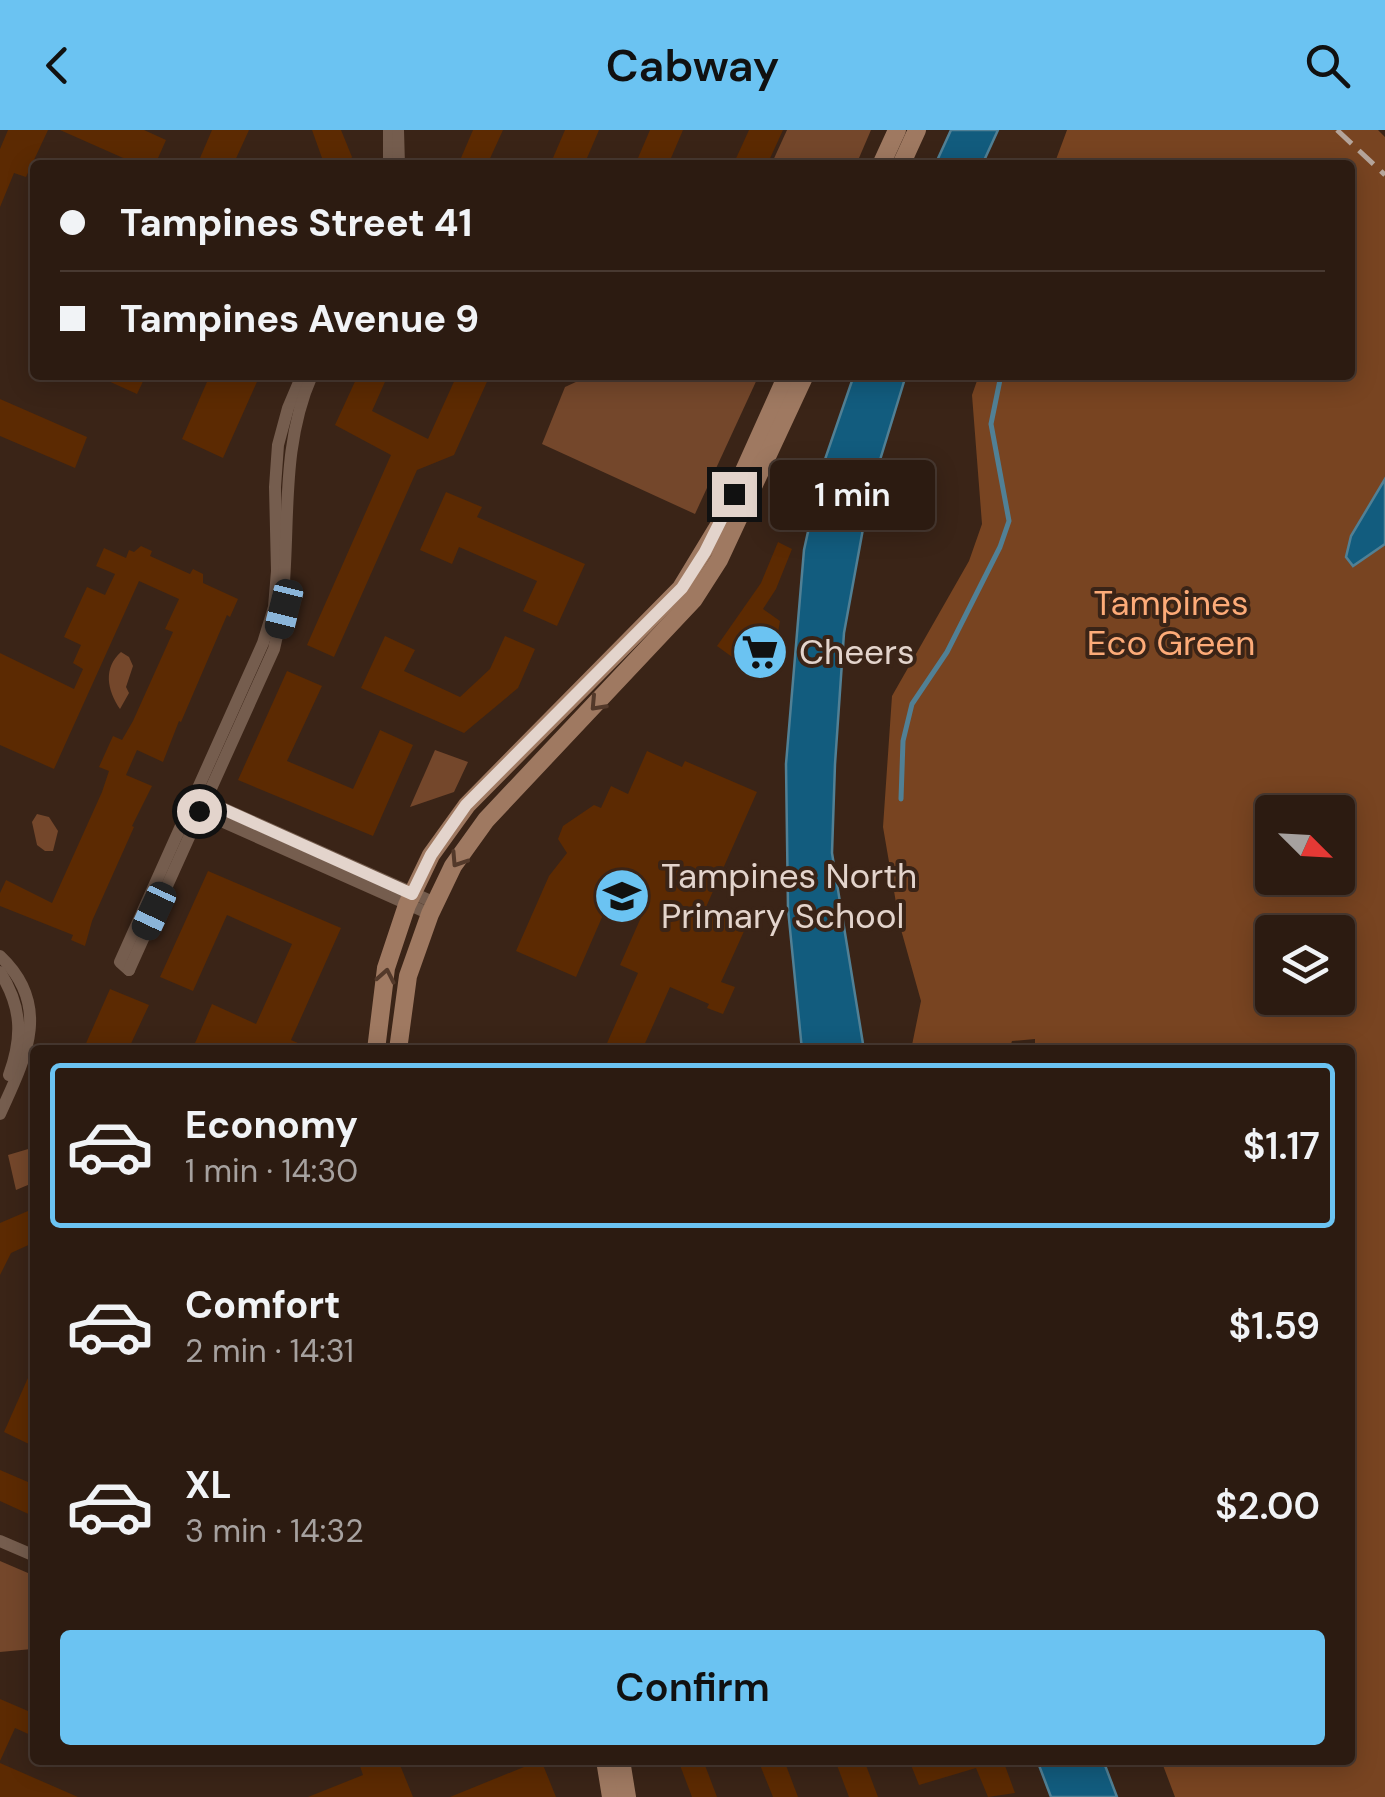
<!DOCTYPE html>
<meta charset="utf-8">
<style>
body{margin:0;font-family:"DM Sans",sans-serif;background:#34241a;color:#f1f3f6;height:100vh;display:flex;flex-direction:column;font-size:38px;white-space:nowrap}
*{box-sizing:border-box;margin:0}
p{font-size:32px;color:#a6a19f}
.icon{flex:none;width:55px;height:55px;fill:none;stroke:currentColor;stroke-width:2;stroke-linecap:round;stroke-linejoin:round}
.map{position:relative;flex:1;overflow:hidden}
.side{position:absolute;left:30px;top:915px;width:1325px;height:720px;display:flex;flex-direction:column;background:#2c1b11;border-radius:10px;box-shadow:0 5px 25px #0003,0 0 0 2px #483931}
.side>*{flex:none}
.guide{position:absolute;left:30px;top:30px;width:1325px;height:220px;border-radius:10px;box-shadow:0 5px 25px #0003,0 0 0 2px #483931;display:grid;align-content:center;height:220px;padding:0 30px;background:#2c1b11}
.needle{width:65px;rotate:114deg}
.controls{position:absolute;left:1255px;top:665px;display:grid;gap:20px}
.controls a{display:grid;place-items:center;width:100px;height:100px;border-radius:10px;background:#2c1b11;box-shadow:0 5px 25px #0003,0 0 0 2px #483931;font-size:50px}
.end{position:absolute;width:45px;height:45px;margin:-22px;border:12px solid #e3d4cc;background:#111;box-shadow:0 0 0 5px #111}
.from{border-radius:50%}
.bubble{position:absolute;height:70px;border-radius:10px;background:#2c1b11;box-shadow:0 5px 25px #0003,0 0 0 2px #483931;font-size:32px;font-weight:600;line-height:70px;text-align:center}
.car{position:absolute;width:30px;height:60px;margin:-30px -15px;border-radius:12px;box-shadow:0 0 8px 2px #0007;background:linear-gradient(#222 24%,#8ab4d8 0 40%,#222 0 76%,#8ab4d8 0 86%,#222 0)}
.guide b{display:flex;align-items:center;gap:35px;height:95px;font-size:38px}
.guide b+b{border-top:2px solid #483931}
.guide i{width:25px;height:25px;background:#f1f3f6}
ul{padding:18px 0 0;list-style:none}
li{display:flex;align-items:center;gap:30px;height:165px;margin:0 20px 15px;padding:0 10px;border:5px solid transparent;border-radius:10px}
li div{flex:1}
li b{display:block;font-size:38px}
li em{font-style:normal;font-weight:600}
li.current{border-color:#6bc3f2}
li>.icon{width:90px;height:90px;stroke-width:1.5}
.button{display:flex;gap:20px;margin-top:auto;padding:20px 30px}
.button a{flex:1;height:115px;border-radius:10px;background:#6bc3f2;color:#111;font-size:40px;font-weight:600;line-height:115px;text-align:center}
header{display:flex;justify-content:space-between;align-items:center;height:130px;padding:0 30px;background:#6bc3f2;color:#111;font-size:45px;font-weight:600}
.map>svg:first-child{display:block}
.green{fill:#74472b}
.forest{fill:#784421;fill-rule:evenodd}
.water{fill:#125c7e;stroke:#518095;stroke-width:2.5}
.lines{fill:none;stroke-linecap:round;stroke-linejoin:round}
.stream{stroke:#518095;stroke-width:5}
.building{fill:#5c2a02}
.minor{stroke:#755d4e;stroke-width:12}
.secondary{stroke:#9f7961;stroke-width:18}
.rail{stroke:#b5a59b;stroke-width:5;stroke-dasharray:20 10;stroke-linecap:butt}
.oneway{stroke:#53392a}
.route{stroke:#e3d4cc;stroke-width:12}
.labels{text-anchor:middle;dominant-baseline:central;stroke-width:8;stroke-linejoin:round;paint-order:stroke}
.park-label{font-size:35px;fill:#fdab78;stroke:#3a2417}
.poi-label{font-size:35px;fill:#e3d4cc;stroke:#3a2417;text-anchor:start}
</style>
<header><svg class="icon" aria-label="back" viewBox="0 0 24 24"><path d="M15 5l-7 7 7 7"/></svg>Cabway<svg class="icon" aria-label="search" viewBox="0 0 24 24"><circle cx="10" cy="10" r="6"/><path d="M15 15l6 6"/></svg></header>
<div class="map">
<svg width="1385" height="1667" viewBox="0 0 1385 1667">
<rect width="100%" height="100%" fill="#3a2417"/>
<g class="green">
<path d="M787 0H871L856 35H771Z"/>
<path d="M591 245H759L695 384 542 314 565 257Z"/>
<path d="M121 522 129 527 133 536 126 557 129 563 120 579C107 560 103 538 121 522Z"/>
<path d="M435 620 468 632 454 662 410 677Z"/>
<path d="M37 684 49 687 58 701 53 721H45L37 715 32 692Z"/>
<path d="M35 1017V1052L16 1060 8 1025Z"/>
<path d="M0 1431 35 1446V1513L32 1519 0 1522Z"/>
</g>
<path class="forest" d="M1067 0H1378L1385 7V349L1351 406 1353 436 1385 414V1667H1175L1161 1630H1350V920H1035V909L1012 911 1009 920H911L921 871 900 796 883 697 892 566 969 431 982 394 972 265 979 245H1350V35H1054ZM1272 682H1338V748H1272ZM1272 802H1338V868H1272Z"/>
<g class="water">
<path d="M951 0H998L982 35H935Z"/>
<path d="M854 245H906L869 366 844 503 835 634 832 723 864 920H802L788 779 786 634 804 420 822 338Z"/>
<path d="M1385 349V414L1353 436 1346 427 1351 406Z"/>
<path d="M1037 1630H1103L1117 1667H1051Z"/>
</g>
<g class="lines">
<path class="stream" d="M901 669 903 611 912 574 947 522 1000 417 1009 391 991 294 1001 245"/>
</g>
<g class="building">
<path d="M8 0H48L26 47 14 43 0 77V19Z"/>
<path d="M60 0H144L166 10 155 35H139Z"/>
<path d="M212 0H249L233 35H197Z"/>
<path d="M312 0H341L352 27 348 35H319L322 28Z"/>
<path d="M473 0H503L487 35H458Z"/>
<path d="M565 0H599L584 35H550Z"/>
<path d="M650 0H683L668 35H635Z"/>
<path d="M749 0H783L767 35H733Z"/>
<path d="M95 245H146L137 264Z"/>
<path d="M210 245H260L223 328 182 309Z"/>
<path d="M358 245H388L372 281 428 309 457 245H490L454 325 417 340 334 527 307 515 391 325 335 295Z"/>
<path d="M0 269 87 307 75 338 0 306Z"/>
<path d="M446 362 482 377 477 387 585 434 557 496 523 481 537 451 459 417 452 434 420 420Z"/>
<path d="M778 412 792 419 776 459 763 479 780 491 771 542 752 545 735 537 739 532 717 516 761 453Z"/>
<path d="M141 416 152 421 150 426 190 444 193 439 203 444V453L238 469 230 487 227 485 181 592 179 591 163 632 137 620 126 645 152 656 132 696 134 697 92 791 85 816 71 810 73 805 0 776V763L6 750 52 773 102 662 109 641 99 637 113 606 122 610 133 591 173 502 165 499 179 469 139 451 54 639 0 615V523L74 559 83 539 73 533 81 515 64 507 87 457 105 465 115 444 96 436 104 418 126 428 129 420 134 422Z"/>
<path d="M385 506 415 520 404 541 460 567 490 539 505 506 535 519 518 558 464 603 361 558Z"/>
<path d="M287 541 322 556 287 631 353 659 380 600 413 615 373 706 238 650Z"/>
<path d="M647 621 682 637 685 631 757 662 706 777 745 799 721 852 735 857 723 884 707 878 709 874 670 857 642 920H604L638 843 620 835 646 776 613 762 576 847 516 821 549 746 567 723 558 709 563 696 594 675 601 678 611 656 628 664Z"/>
<path d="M208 741 341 798 291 910 314 920H192L212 874 256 894 292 814 227 785 193 861 160 847Z"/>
<path d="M110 859 149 875 128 920H83Z"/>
<path d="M35 1078V1112L11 1123 0 1145V1093Z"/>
<path d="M35 1232V1317L4 1302Z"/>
<path d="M0 1340 35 1355V1387L0 1371Z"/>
<path d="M0 1569 35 1584V1607L15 1598 0 1631Z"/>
<path d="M358 1630H398L413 1667H308L363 1645Z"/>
<path d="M541 1630 556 1667H450L504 1645Z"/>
<path d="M678 1630H703L717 1667H692Z"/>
<path d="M758 1630H784L798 1667H773Z"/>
<path d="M835 1630H864L878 1667H849Z"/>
<path d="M909 1630H1003L1015 1663 988 1667 976 1638 919 1655Z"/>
<path d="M0 1633 78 1667H0Z"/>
</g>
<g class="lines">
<g class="minor">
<path d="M389 0V35"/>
<path d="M398 0 399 35"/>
<path d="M200 668 435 773"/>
<path d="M192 678 430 784"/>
<path d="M0 826C53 876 25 929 0 984"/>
<path d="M129 840 120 832 263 513 274 477 277 441 275 357 278 315 288 278 302 245"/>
<path d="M129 840 274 519C297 427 273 333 312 245"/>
<path d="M0 842C22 877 23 907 9 945"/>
<path d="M0 1411 35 1426"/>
</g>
<g class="secondary">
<path d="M881 35 897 0"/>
<path d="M901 35 917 0"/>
<path d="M376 920 386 838 407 775 431 725 467 675 681 458 721 392 787 245"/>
<path d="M398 920 408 846 430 784 453 736 486 690 694 469 719 430 805 245"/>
<path d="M605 1630 611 1667"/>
<path d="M621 1630 627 1667"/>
</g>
<path class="rail" d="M1337 0 1385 45"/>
</g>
<defs><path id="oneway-chevron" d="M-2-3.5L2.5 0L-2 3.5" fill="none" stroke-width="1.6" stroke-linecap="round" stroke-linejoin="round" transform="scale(2.5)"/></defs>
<g class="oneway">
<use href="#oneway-chevron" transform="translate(597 574) rotate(133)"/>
<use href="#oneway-chevron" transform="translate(458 730) rotate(123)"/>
<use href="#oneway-chevron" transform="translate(386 846) rotate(-79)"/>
</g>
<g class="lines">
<path class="route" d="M199 681 190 676 194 666 412 764 431 725 466 675 682 458 705 422 734 364"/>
</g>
<defs>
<g id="supermarket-disc" transform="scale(2.875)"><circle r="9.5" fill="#6bc3f2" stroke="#3a2417"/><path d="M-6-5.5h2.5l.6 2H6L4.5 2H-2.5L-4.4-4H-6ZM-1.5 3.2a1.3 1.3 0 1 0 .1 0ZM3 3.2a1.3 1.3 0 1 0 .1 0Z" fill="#111"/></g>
<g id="school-disc" transform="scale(2.875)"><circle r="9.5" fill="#6bc3f2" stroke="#3a2417"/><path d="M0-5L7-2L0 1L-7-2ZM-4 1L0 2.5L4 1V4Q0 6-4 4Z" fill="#111"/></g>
</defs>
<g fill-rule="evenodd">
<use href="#supermarket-disc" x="760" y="522"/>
<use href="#school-disc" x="622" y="766"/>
</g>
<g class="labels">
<g class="park-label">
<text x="1171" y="473">Tampines<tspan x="1171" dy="40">Eco Green</tspan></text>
</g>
<g class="poi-label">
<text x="799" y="522">Cheers</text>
<text x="661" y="746">Tampines North<tspan x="661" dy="40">Primary School</tspan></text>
</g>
</g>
</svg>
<div class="controls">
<a><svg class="needle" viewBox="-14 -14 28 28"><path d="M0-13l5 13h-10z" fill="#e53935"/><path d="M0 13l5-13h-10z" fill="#a6a19f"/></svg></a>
<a><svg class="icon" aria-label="layers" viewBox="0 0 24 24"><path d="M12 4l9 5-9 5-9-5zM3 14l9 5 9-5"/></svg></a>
</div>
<i class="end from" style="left:199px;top:681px"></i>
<i class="end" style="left:734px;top:364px"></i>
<div class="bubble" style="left:770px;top:330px;width:165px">1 min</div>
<i class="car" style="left:284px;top:479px;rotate:194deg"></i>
<i class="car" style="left:154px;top:781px;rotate:205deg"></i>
<div class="guide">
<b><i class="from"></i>Tampines Street 41</b>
<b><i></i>Tampines Avenue 9</b>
</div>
<section class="side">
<ul>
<li class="current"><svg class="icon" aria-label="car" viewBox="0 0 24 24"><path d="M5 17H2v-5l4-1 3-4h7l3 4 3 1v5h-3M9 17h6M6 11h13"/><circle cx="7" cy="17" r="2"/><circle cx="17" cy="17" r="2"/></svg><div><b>Economy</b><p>1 min · 14:30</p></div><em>$1.17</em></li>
<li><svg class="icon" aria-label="car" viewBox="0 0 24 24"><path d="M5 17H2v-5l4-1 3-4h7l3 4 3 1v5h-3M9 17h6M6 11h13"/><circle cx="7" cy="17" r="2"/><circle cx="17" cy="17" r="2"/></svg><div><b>Comfort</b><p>2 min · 14:31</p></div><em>$1.59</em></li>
<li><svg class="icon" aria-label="car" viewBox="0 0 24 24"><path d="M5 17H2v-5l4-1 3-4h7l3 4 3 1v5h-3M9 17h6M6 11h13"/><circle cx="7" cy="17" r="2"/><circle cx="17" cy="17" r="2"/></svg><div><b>XL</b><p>3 min · 14:32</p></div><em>$2.00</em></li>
</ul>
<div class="button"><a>Confirm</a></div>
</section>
</div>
